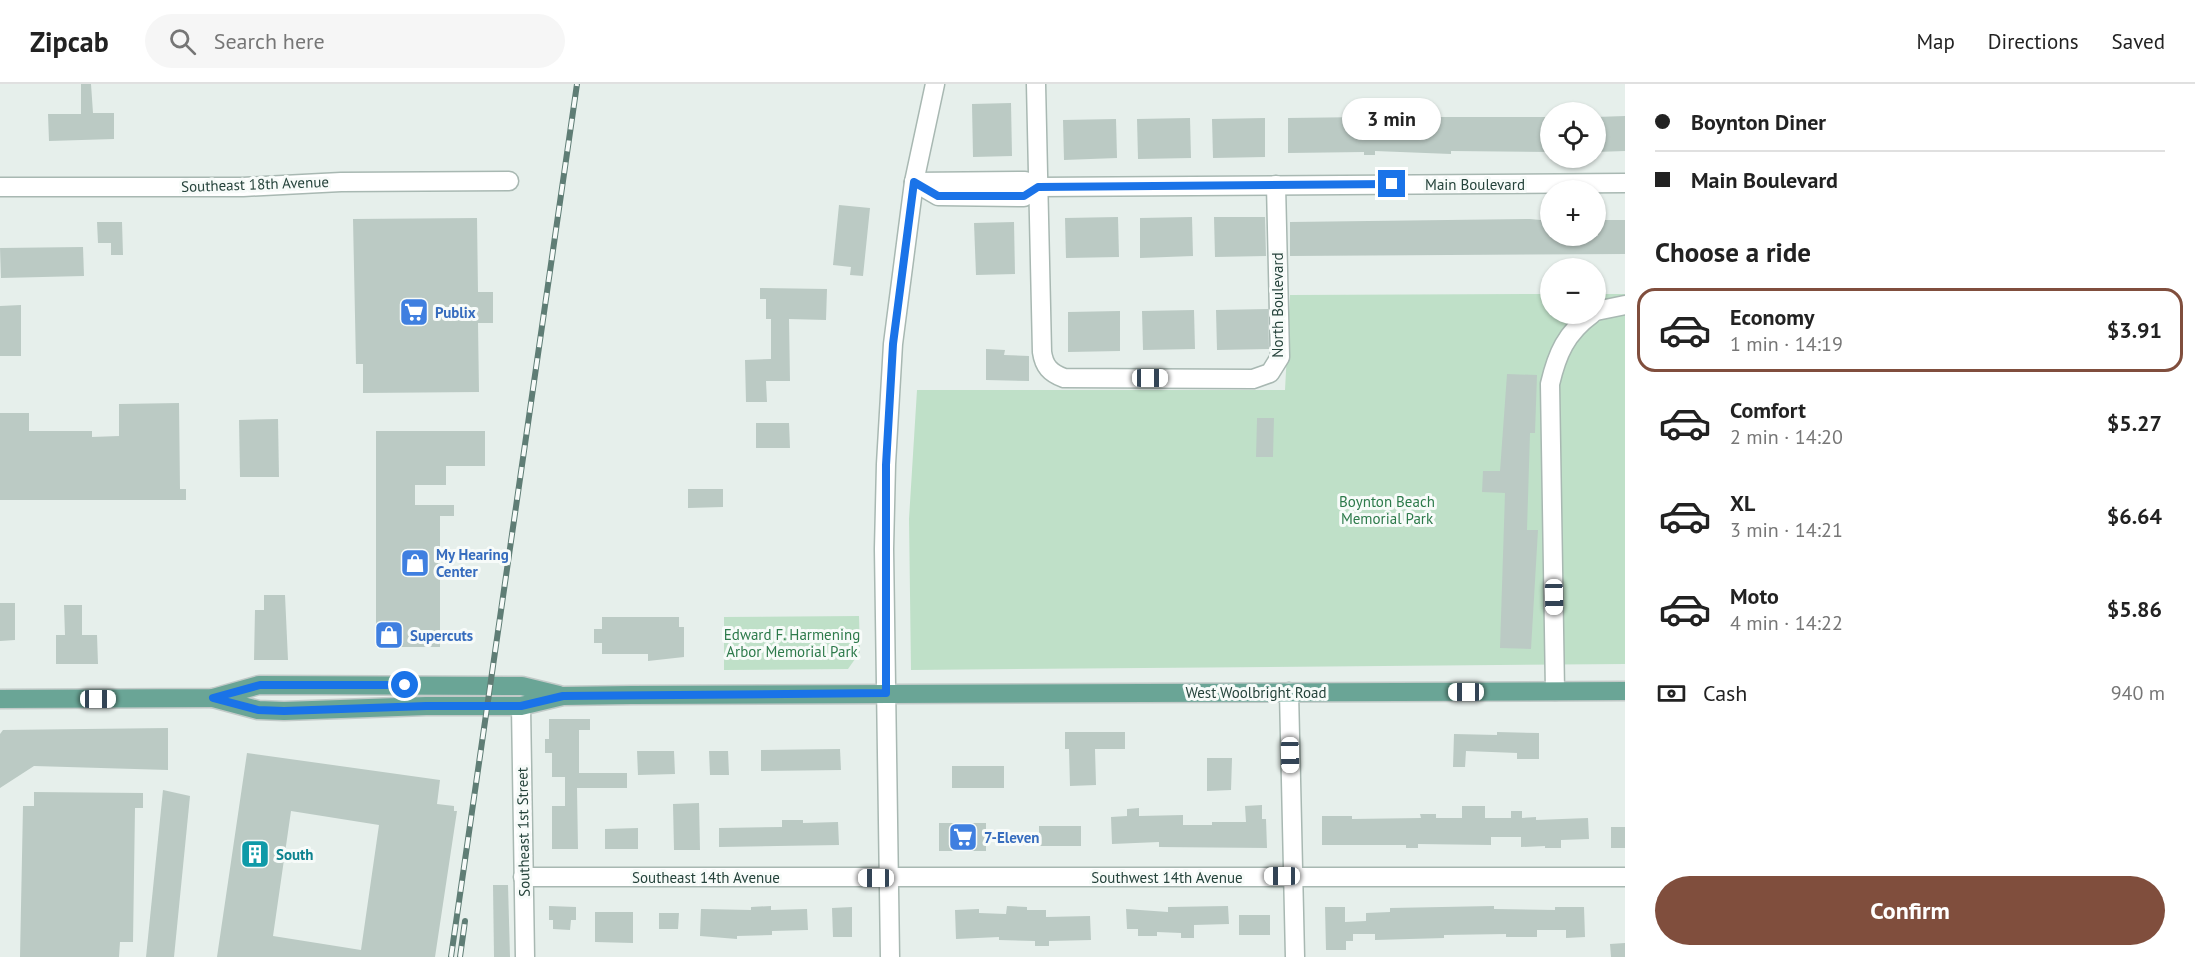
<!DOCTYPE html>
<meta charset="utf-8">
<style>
body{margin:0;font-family:"PT Sans",sans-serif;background:#f6f6f6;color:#222;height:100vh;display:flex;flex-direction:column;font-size:22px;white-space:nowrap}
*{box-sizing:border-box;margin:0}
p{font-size:20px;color:#767676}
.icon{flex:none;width:33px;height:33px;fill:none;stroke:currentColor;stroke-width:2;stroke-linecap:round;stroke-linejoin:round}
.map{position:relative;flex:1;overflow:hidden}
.panel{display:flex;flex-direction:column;background:#fff;width:570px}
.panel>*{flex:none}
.top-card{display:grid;align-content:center;height:132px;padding:0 30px;background:#fff}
.tools{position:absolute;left:1540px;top:18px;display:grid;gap:12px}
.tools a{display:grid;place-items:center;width:66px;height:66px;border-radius:50%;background:#fff;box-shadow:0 2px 4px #0004;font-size:30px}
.end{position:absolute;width:27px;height:27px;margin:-14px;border:8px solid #1a73e8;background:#fff;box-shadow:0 0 0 3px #fff}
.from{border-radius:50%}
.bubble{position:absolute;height:42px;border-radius:21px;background:#fff;box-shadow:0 2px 4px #0004;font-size:20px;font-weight:700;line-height:42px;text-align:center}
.car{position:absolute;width:18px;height:36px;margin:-18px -9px;border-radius:8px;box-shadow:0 0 4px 2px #0007;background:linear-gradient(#fff 24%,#345 0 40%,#fff 0 76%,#345 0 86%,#fff 0)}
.top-card b{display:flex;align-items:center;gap:21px;height:57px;font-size:22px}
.top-card b+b{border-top:2px solid #e0e0e0}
.top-card i{width:15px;height:15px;background:#222}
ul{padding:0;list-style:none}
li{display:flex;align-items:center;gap:18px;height:84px;margin:0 12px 9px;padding:0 18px;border:3px solid transparent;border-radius:18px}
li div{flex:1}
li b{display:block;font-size:22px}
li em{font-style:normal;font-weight:700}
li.current{border-color:#804e3d}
li>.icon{width:54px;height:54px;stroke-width:1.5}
h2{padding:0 30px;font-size:27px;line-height:72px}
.pay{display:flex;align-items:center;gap:15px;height:66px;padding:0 30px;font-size:22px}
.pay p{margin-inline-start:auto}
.primary-button{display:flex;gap:12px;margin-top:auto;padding:12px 30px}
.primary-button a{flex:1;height:69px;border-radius:36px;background:#804e3d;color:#fff;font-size:24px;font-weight:700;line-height:69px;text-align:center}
header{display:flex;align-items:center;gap:36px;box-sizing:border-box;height:84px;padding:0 30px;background:#fff;border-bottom:2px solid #e0e0e0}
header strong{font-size:28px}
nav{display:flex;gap:33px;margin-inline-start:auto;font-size:21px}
.search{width:420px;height:54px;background:#f6f6f6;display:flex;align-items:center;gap:15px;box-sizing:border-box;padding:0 21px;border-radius:33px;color:#767676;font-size:22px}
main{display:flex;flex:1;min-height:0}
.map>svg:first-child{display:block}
.green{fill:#bfe0c8}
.building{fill:#bbcac4;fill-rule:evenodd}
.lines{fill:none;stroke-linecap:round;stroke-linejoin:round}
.minor-casing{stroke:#a8b8b2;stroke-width:21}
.major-casing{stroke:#c2cac8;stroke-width:21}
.minor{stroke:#fff;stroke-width:18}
.major{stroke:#6aa596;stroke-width:18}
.rail-casing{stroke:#5f7d75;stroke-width:6}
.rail{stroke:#f7fbf9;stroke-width:4;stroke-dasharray:11;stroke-linecap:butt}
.route{stroke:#1a73e8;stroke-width:8}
.labels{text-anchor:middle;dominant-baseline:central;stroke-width:6;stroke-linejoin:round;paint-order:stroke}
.street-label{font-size:15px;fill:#24423a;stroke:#f7fbf9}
.shop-label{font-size:15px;font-weight:bold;fill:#366cbe;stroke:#f7fbf9;text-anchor:start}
.park-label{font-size:15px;fill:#2d7a4b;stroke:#f7fbf9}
.culture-label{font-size:15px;font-weight:bold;fill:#0d838f;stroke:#f7fbf9;text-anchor:start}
</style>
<header>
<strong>Zipcab</strong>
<div class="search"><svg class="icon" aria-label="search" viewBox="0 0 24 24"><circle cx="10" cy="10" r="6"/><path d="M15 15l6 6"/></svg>Search here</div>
<nav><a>Map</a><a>Directions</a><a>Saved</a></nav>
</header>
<main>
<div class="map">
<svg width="1625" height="873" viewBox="0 0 1625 873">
<rect width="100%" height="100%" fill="#e6efeb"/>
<g class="green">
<path d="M1551 210V230H1596V210H1625V580L911 586 909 435 917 306H1285L1290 211Z"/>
<path d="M859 532 860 568 848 585 724 586V533Z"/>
</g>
<g class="building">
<path d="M81 0H91L93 29H114V55L49 57 48 30H81Z"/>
<path d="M1011 19 1012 72 973 73 972 20Z"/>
<path d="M1625 32V67L1596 68V33Z"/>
<path d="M1365 33H1551V68L1451 67V70L1375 67V71H1364V68L1288 69V34Z"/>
<path d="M1190 34 1191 74 1138 75 1137 35Z"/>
<path d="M1265 34V73L1213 74 1212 35Z"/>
<path d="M1116 35 1117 74 1064 76 1063 36Z"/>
<path d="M839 121 870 124 863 192 850 191 851 183 833 181Z"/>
<path d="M1118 133 1119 173 1066 174 1065 134Z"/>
<path d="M1192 133 1193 172 1140 174V134Z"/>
<path d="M1214 133H1265L1266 172 1215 173Z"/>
<path d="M477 134 478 208H493V239H478L479 308 363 309V280H356L353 135Z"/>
<path d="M1530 135 1551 137V152H1598V136H1625V170L1290 172V138Z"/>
<path d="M97 138H122L123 171H111V159H98Z"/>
<path d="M1014 138 1015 190 976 191 974 139Z"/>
<path d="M83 163 84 192 1 194 0 164Z"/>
<path d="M760 204 827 205 826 236 789 235 790 297H766L767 318H746L745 276 771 275V235H766V215H760Z"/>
<path d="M21 221V272H0V222Z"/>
<path d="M1268 225 1269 265 1217 266 1216 226Z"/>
<path d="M1194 226 1195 265 1143 266 1142 227Z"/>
<path d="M1120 227V267L1068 268V228Z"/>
<path d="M986 265 1005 266 1004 271 1029 272V297L986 296Z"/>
<path d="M1507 290 1537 291 1535 349H1530L1527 446H1538L1531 565 1500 564 1505 409 1482 408 1483 387H1500Z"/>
<path d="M179 319 180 405H186V416H0V329H29V347H92V353L119 352V320Z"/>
<path d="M1257 334H1274L1273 373H1256Z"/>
<path d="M278 335 279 393H240L239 336Z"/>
<path d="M756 339H789L790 364H756Z"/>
<path d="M376 347H485V382H446V401H415V421H454V432H440V563H376Z"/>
<path d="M688 405H723V423L688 424Z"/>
<path d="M264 511H285L288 576H254L255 526H264Z"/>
<path d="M0 519H15V556L0 557Z"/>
<path d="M64 521H82V551H97L98 580H56V551H65Z"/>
<path d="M602 533H679V543H684V573L648 577V570H602V559H594V545H602Z"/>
<path d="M549 635H590V646H579V689H627V704H577L578 765H552V722H565V693H552V669H545V655H549Z"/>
<path d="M168 644V686L34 682 0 704V650L3 646Z"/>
<path d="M1065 648H1125V665H1095L1096 701 1070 702 1069 665H1065Z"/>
<path d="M1497 648 1539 649V675H1517V669L1466 667 1465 683H1453L1454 650 1497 651Z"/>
<path d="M840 665 841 686 761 687V666Z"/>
<path d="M637 667H674L675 690 638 691Z"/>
<path d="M709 667H728L729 691H710Z"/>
<path d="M247 669 440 696 437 720 454 722V727H457L435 873H217ZM291 727 379 741 361 866 273 852Z"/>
<path d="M1207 674H1232L1231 706 1207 707Z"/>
<rect x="952" y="682" width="52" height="22"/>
<path d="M163 706 190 712 174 873H146Z"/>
<path d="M34 708 143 709V724H135L133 858H120L119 873H20L23 722H34Z"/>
<path d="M699 719 700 766H674L673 720Z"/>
<path d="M1262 721V735H1266L1267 764 1159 763V758L1112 760 1111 733 1127 732V725L1139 724V732L1183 731V741H1212V738H1246L1245 722Z"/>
<path d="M1462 722H1485V734H1511V727H1522V734L1536 733V736L1588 734 1589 755 1561 756V764H1545V762L1521 763V753H1491V761L1418 760V764H1406V761H1322V732H1352V735L1421 734 1420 730H1436V734H1462Z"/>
<path d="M782 736H803V739L838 738 839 761 719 763V744L782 743Z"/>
<rect x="939" y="739" width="47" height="28"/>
<rect x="1039" y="742" width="42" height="20"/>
<rect x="1611" y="743" width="14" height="21"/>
<path d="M638 744V765H605V745Z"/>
<path d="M493 801H508L510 873H494Z"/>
<path d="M549 822 576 823V836H571L570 846 553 845V836H549Z"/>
<path d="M771 822V826L807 825 808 846 772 847V851L737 852V855L700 852 701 825 751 826V823Z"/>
<path d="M1007 822 1027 823V826H1046V833L1090 832 1091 856 1049 857V862H1035V857L999 856V853L956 855 955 826 979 825V829L1006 830Z"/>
<path d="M1228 822 1229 840 1194 841V854H1181V849L1157 848V852H1138V845H1127L1126 825 1168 828V823Z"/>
<path d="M1494 822V825L1555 826V823H1584L1585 853 1566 854V846H1537V853H1506V850L1444 851V854L1375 856V850H1353V857H1346V866H1326L1325 823H1345V838L1366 837V829L1390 828V824Z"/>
<path d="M852 823V853H833L832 824Z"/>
<path d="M595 828H633V859L595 858Z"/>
<path d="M659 829H679L678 845H659Z"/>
<rect x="1239" y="831" width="31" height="20"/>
<path d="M1625 859V873H1611L1610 860Z"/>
</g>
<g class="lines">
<g class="minor-casing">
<g id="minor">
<path d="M1036 0 1042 268C1044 282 1050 289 1064 294L1253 295 1270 289 1280 273 1276 101"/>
<path d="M914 98 1025 97 1038 103 1625 99"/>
<path d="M914 98 938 112 1024 113 1038 103"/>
<path d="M0 103H243L341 98 509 97"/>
<path d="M1596 227 1625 221"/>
<path d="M1555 607 1550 300C1557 270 1566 249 1592 230"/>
<path d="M1289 608 1295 873"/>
<path d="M521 622 525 873"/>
<path d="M523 793H1625"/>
<path d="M890 873 884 465 886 380 893 260 914 98 935 0"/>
</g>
</g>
<g class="major-casing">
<g id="major">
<path d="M213 614 258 626 284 627 426 622H521L563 612 632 611 1625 607"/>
<path d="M0 615 213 614 259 601 522 602 559 611"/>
</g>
</g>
<use href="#minor" class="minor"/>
<use href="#major" class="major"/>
<g class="rail-casing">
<g id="rail">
<path d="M451 873 577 0"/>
<path d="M460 873 465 837"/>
</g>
</g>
<use href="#rail" class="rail"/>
</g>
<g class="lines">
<path class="route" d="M405 601H260L213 614 258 626 284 627 426 622H521L563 612 886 609V381L893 260 914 98 938 112H1024L1038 103 1392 100"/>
</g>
<defs>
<g id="supermarket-square" transform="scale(1.5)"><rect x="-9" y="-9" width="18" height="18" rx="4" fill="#3f7fe0" stroke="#f7fbf9"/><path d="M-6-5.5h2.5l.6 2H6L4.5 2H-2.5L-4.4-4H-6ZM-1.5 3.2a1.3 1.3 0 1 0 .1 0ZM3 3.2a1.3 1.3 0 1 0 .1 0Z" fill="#fff"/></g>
<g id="shop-square" transform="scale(1.5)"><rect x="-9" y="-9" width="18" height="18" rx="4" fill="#3f7fe0" stroke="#f7fbf9"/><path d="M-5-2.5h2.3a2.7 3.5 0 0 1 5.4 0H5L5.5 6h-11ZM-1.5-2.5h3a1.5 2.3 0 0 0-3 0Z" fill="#fff"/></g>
<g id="building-square" transform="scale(1.5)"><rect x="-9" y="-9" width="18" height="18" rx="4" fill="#0f9aa8" stroke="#f7fbf9"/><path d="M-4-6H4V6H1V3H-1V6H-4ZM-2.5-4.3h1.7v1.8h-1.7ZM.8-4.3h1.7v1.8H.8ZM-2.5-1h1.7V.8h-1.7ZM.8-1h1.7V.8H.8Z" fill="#fff"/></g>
</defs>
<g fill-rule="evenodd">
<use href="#supermarket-square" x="414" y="228"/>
<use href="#shop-square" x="415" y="479"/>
<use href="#shop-square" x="389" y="551"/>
<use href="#supermarket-square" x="963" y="753"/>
<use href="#building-square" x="255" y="770"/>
</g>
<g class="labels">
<g class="street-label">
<text transform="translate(255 100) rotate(-2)">Southeast 18th Avenue</text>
<text x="1475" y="100">Main Boulevard</text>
<text transform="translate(1277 221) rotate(-90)">North Boulevard</text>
<text x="1256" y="608">West Woolbright Road</text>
<text transform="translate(523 748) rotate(-91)">Southeast 1st Street</text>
<text x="706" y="793">Southeast 14th Avenue</text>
<text x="1167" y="793">Southwest 14th Avenue</text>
</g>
<g class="shop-label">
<text x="435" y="228">Publix</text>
<text x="436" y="470">My Hearing<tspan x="436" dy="17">Center</tspan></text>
<text x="410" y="551">Supercuts</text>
<text x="984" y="753">7-Eleven</text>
</g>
<g class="park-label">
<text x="1387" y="417">Boynton Beach<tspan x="1387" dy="17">Memorial Park</tspan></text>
<text x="792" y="550">Edward F. Harmening<tspan x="792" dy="17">Arbor Memorial Park</tspan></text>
</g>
<g class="culture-label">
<text x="276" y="770">South</text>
</g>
</g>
</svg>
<div class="tools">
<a><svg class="icon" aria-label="locate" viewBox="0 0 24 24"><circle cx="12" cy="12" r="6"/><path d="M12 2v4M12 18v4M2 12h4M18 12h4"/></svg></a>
<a>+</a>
<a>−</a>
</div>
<i class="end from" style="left:405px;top:601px"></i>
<i class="end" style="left:1392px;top:100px"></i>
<div class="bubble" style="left:1342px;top:14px;width:99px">3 min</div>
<i class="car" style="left:1150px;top:294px;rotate:90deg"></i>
<i class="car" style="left:1554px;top:513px;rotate:179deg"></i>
<i class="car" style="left:1466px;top:608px;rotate:270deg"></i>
<i class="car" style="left:98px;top:615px;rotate:90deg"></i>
<i class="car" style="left:1290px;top:671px;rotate:179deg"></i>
<i class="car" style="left:1282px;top:792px;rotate:270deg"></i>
<i class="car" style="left:876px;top:794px;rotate:270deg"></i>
</div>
<section class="panel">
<div class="top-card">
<b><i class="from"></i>Boynton Diner</b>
<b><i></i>Main Boulevard</b>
</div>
<h2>Choose a ride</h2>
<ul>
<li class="current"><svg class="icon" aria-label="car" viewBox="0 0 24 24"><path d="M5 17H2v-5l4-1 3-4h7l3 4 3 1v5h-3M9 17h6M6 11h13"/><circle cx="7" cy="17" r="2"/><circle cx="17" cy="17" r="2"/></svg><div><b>Economy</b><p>1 min · 14:19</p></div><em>$3.91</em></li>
<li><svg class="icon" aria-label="car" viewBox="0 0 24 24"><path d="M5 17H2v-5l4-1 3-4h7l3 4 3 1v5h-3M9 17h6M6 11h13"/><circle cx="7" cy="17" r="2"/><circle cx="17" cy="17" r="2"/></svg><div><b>Comfort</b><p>2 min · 14:20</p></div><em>$5.27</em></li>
<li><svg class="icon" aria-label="car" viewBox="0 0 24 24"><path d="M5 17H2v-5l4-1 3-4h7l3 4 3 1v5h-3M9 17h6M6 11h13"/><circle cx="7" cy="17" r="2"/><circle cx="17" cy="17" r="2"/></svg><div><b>XL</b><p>3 min · 14:21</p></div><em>$6.64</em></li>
<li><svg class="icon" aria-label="car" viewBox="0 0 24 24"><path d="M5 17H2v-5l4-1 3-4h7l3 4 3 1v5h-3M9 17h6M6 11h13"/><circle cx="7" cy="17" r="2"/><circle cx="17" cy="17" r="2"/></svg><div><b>Moto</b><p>4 min · 14:22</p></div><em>$5.86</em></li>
</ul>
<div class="pay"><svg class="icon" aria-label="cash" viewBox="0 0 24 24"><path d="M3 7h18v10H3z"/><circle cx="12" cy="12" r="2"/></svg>Cash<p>940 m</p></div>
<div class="primary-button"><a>Confirm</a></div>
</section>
</main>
